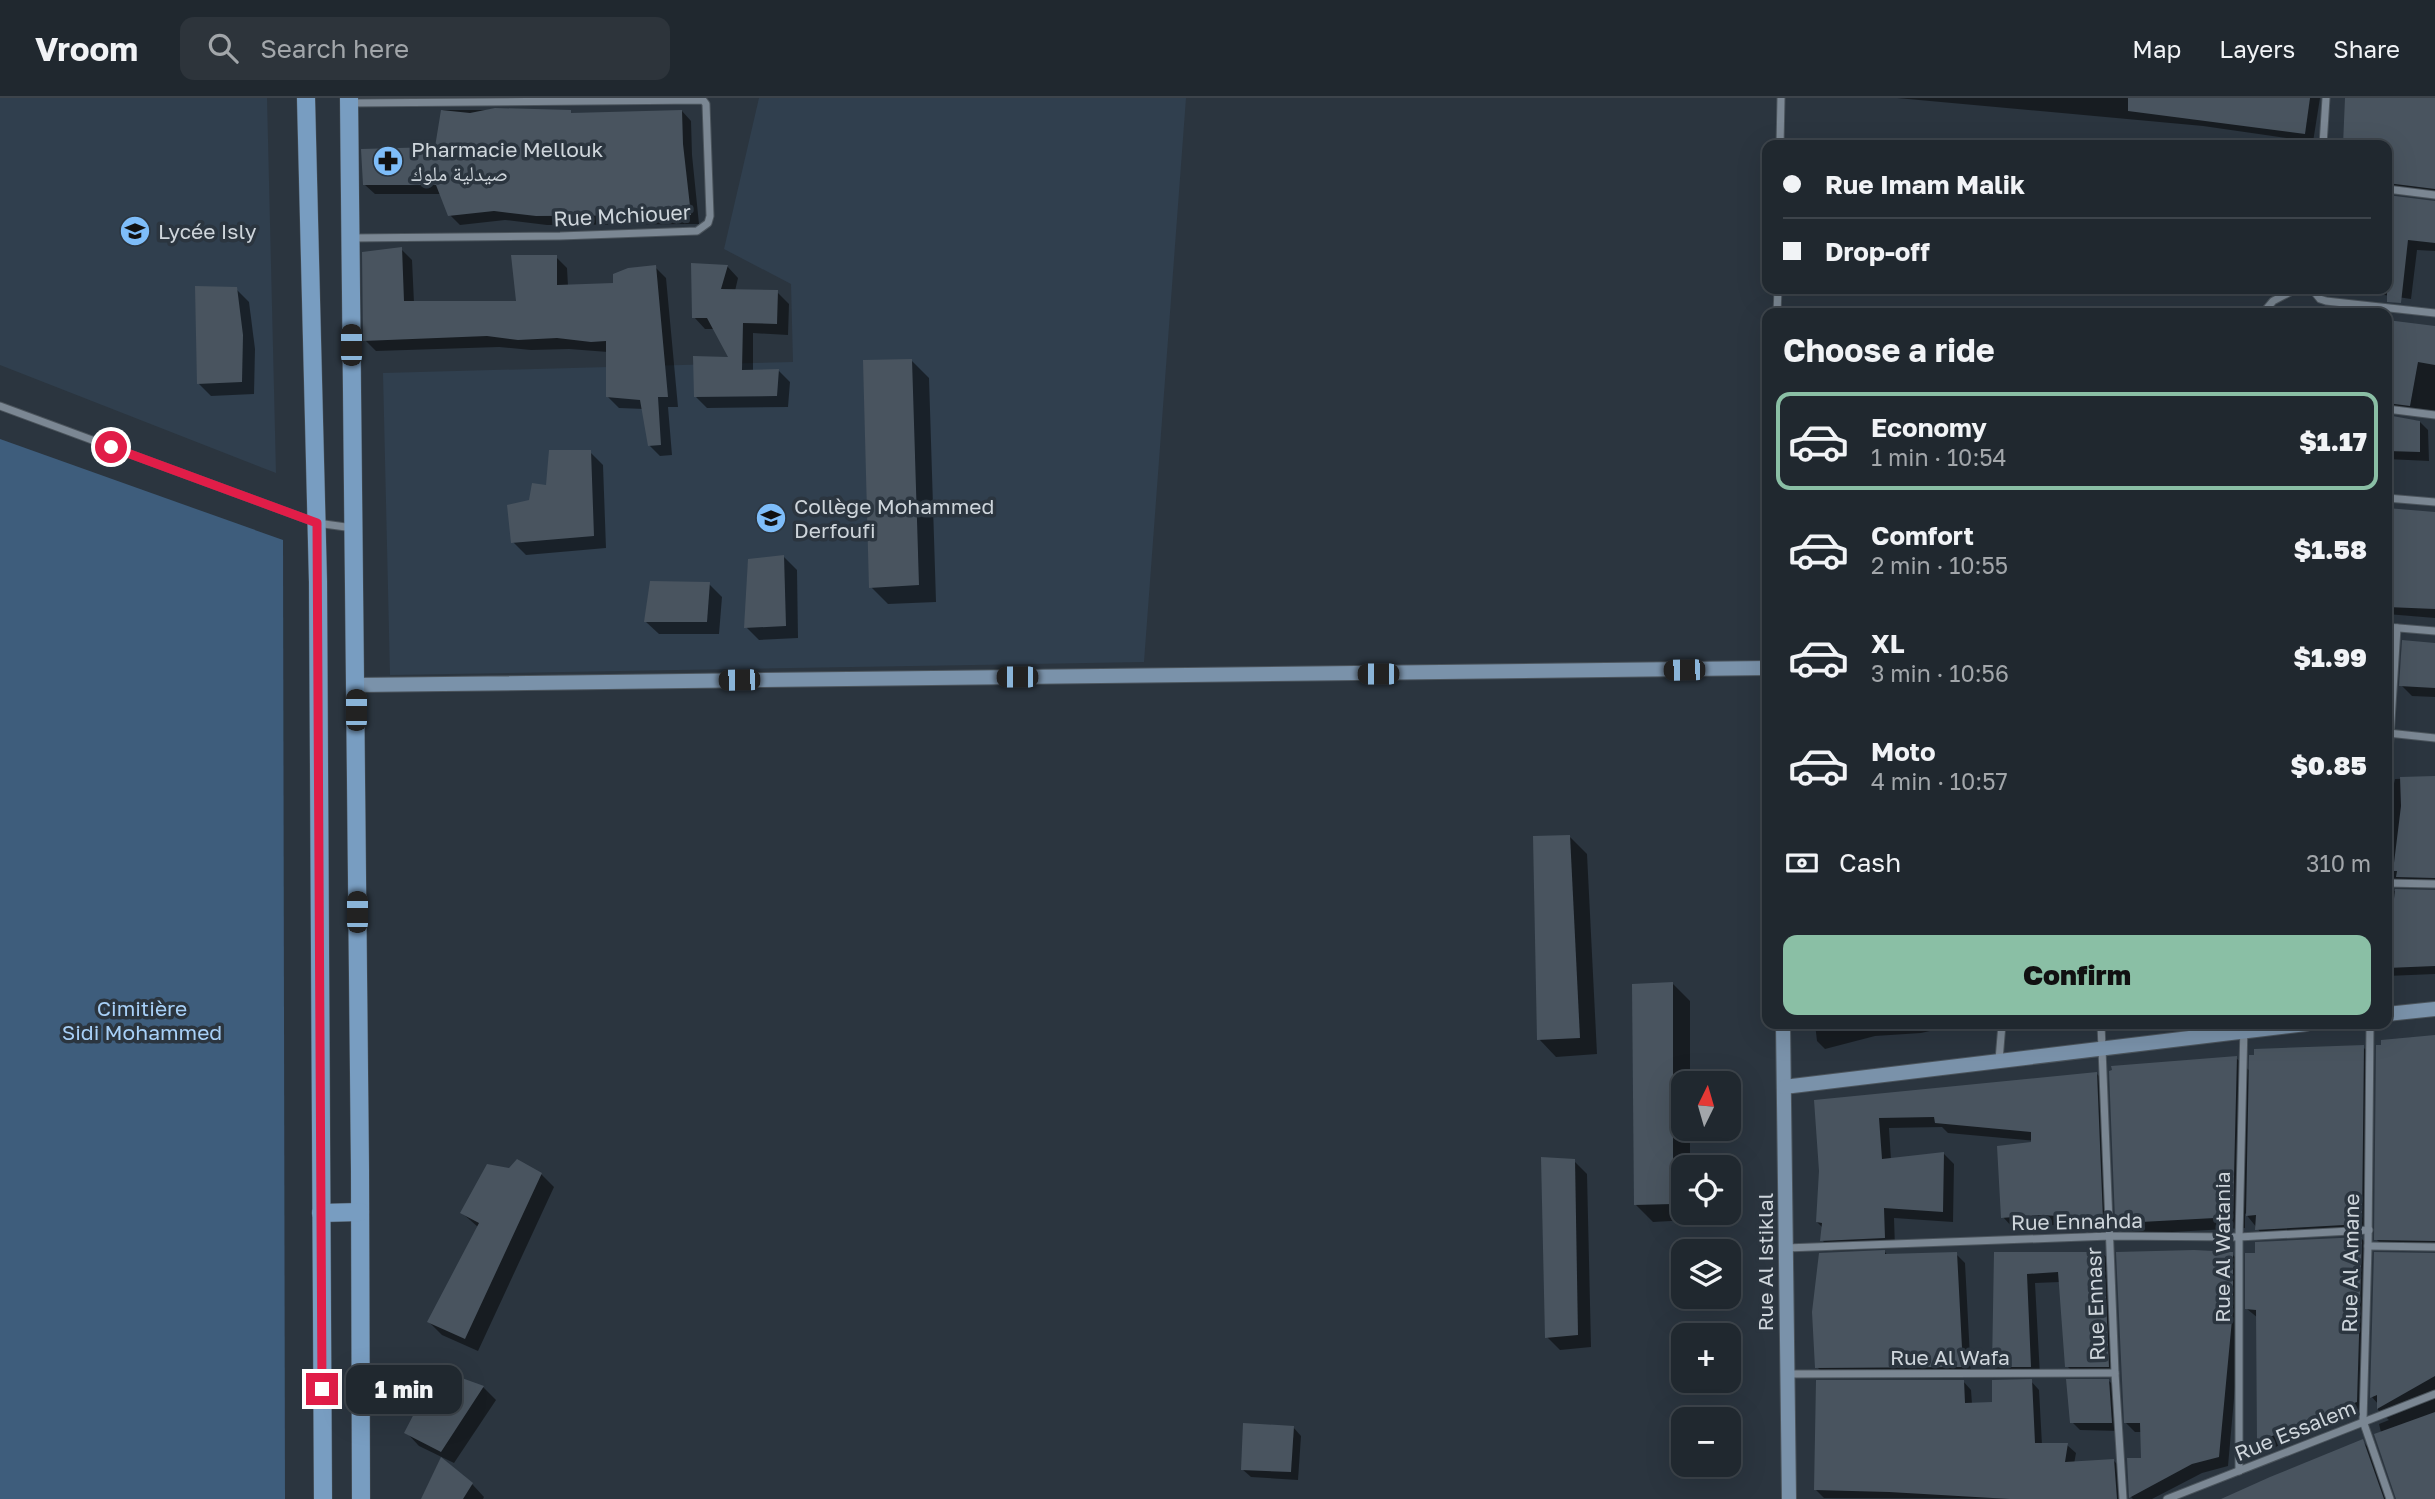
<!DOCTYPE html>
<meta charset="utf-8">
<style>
body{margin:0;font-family:"Golos Text","Noto Naskh Arabic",sans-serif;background:#2d343b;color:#f1f3f6;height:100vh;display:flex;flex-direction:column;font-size:26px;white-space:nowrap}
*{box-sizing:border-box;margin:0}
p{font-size:23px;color:#a2a6aa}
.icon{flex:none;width:38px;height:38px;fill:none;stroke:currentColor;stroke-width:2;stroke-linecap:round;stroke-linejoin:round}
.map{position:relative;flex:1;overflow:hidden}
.details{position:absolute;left:1762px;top:210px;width:630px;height:721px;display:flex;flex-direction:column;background:#20282f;border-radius:14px;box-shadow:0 7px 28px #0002,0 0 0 2px #3d444b}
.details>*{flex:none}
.guide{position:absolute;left:1762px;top:42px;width:630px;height:154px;border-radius:14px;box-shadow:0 7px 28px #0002,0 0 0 2px #3d444b;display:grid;align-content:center;height:154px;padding:0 21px;background:#20282f}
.needle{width:46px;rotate:5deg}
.fabs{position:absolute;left:1671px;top:973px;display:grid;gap:14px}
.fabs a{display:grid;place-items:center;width:70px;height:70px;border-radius:14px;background:#20282f;box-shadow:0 7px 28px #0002,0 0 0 2px #3d444b;font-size:35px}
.end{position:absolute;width:32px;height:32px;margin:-16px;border:9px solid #e11d48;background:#fff;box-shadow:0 0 0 4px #fff}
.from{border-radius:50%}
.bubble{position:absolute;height:49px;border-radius:14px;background:#20282f;box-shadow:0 7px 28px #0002,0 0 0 2px #3d444b;font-size:23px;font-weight:800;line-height:49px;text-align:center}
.car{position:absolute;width:21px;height:42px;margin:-21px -10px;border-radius:9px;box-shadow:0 0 5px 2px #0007;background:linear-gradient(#222 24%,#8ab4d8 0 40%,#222 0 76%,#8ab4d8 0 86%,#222 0)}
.guide b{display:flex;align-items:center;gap:24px;height:66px;font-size:26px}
.guide b+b{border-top:2px solid #3d444b}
.guide i{width:18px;height:18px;background:#f1f3f6}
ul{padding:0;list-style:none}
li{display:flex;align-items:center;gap:21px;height:98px;margin:0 14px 10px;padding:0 7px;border:4px solid transparent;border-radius:14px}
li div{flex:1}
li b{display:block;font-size:26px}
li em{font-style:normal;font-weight:800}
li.on{border-color:#8abfa5}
li>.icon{width:63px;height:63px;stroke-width:1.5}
h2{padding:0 21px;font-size:32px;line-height:84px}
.pay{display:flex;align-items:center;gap:18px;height:77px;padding:0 21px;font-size:26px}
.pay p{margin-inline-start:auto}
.action{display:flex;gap:14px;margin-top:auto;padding:14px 21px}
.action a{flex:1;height:80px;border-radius:14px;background:#8abfa5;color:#111;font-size:28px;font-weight:800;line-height:80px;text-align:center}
header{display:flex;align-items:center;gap:42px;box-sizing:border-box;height:98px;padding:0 35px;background:#20282f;border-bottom:2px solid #3d444b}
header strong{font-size:33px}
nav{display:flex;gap:38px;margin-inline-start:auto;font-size:24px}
.search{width:490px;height:63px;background:#2d343b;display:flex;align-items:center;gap:18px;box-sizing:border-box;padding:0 24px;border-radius:14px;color:#a2a6aa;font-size:26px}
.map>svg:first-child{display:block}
.built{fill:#303f4e}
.green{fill:#3e5d7c}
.shadow{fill:#0007}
.building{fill:#49545f}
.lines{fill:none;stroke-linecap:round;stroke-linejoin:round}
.street-casing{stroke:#4b545c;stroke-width:9}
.secondary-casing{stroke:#4b545c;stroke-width:16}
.primary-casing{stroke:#4b545c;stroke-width:19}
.street{stroke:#7b8793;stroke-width:7}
.secondary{stroke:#7a92aa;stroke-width:14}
.primary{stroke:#789dc1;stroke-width:18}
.route{stroke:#e11d48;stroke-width:9}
.labels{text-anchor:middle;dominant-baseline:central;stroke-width:7;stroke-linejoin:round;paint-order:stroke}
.poi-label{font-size:21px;fill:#ced5db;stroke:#2b353f;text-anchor:start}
.street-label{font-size:21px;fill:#ced5db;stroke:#2b353f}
.park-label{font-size:21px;fill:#a8d0f7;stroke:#2b353f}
</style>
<header>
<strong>Vroom</strong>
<div class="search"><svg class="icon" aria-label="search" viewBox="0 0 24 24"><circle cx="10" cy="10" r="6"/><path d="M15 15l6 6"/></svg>Search here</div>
<nav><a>Map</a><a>Layers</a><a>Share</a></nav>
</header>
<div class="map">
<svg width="2435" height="1401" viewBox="0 0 2435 1401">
<rect width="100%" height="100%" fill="#2b353f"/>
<g class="built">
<path d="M0 0H267L276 375 0 267Z"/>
<path d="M759 0H1186L1144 564 390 577 383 275 793 264 791 186 724 151Z"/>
</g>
<path class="green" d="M0 341 283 442 285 1401H0Z"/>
<g class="shadow">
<path d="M1897 0H2320L2313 44 2203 28Z"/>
<path d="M2347 0H2435V98L2395 94 2391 99 2435 105V153L2417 152 2411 201 2344 191H2387V47H2344Z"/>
<path d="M443 12H535L572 17 682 13 691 23 692 57 699 126 547 127 505 122 460 127 450 117 441 96H375L365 87 436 51Z"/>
<path d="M401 151 412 162 414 205 518 204 556 159 567 170 568 188 614 187 655 169 666 180 678 309H668L672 357 660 358 649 347 644 311 619 310 608 299V254L569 251 531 252 499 249 376 253 365 242Z"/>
<path d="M727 168 738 180 735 193 777 194 789 206 788 237 753 235V274L778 272 790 284 788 309 707 310 696 299 731 261 715 231H705L694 219Z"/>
<path d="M236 191 249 204 255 251 254 296 211 298 198 285Z"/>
<path d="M2387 224 2435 229V313L2428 312V317L2398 314 2387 319 2419 323 2428 332 2429 363 2387 361Z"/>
<path d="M912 263 929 280 936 504 888 506 871 489Z"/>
<path d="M590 354 603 367 606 450 526 457 513 444 530 403Z"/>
<path d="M2387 412 2435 416V520L2387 516Z"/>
<path d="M784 459 797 472 798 540 759 542 746 529Z"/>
<path d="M709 486 722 499 719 536H659L646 524Z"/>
<path d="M2387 546 2398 556 2391 626H2387L2388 690H2393L2395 681 2435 680V788H2394L2390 793 2435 794V876L2387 878Z"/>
<path d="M2435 547V599L2412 598 2401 587Z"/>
<path d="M1570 739 1587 756 1597 956 1556 959 1539 941Z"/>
<path d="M1673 886 1690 903V985H1684V1031H1690V1069H1684V1115H1689V1122L1653 1124 1636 1107Z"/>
<path d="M1815 926H1961L1921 935 1875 938 1825 951 1817 943Z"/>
<path d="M2435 939V1151L2385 1150 2376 1141Z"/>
<path d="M2363 949 2371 957 2370 1134 2265 1140 2245 1115V1130L2154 1135 2129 1133 2117 1121 2236 960 2251 974 2255 959Z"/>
<path d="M2096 975 2107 986 2113 1131 2054 1127 2013 1130 2003 1119 2036 1043 1948 1035 1942 1029 1889 1030 1891 1062 1944 1056 1954 1066 1953 1124 1894 1120 1895 1150 1833 1153 1822 1142 1823 1130 1817 1124 1821 1073 1816 1003Z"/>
<path d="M1574 1063 1587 1076 1591 1249 1560 1252 1547 1239Z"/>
<path d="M541 1076 554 1089 478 1253 442 1237 429 1224 478 1129 462 1115Z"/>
<path d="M2361 1140 2370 1149 2366 1313 2317 1330 2267 1353 2258 1344V1220L2247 1211Z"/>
<path d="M1885 1154 1888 1158 1956 1156 1965 1165 1971 1278H1826L1817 1269Z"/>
<path d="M1995 1156H2103L2113 1165 2117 1278H2077L2067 1268 2060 1184 2035 1185 2040 1278H2003L1994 1269Z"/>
<path d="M2232 1156 2241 1165V1221L2228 1368 2202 1375 2152 1401H2133L2131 1399 2142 1361V1334H2135L2126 1325Z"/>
<path d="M2435 1157V1401H2397L2379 1326 2389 1322 2378 1312V1306L2372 1299Z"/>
<path d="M1963 1283 1971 1292 1972 1306H1993L2031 1283 2039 1292 2042 1347H2067L2076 1355 2074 1366 2114 1363 2122 1371 2124 1401 1824 1400 1816 1392Z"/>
<path d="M2109 1283 2117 1291 2120 1333 2080 1332 2072 1324Z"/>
<path d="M483 1289 496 1302 454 1365 419 1348 407 1335 440 1290Z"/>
<path d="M1293 1329 1301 1338 1298 1382 1251 1379 1242 1371Z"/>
<path d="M2362 1343 2371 1352 2388 1401H2237Z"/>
<path d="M472 1386 484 1399 483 1401H423Z"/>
</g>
<g class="building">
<path d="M2128 0H2310L2305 36 2128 13Z"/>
<path d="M2345 0H2435V91L2387 85V47H2343Z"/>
<path d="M495 10 571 12V15L682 12 683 46 691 117 536 118 494 113 448 118 436 87H363L361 51 435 49 441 12 470 15Z"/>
<path d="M2387 97 2435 103V145L2408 142 2401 205 2387 204Z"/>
<path d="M402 149 404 203H516L511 157H557V187L613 185V176L628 170 656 167 668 299H658L661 347 648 348 640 302 606 299V243L591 244 557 240 518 242 487 238 363 243 362 154Z"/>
<path d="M691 165 728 167 721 191 778 192 777 226 743 225 742 272 779 271 777 298 694 299 693 258 728 259 707 220H692Z"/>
<path d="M195 188 237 189 243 237 242 284 197 286Z"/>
<path d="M2387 222 2435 228V267L2418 264 2410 308 2387 305Z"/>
<path d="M912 261 919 487 869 490 863 262Z"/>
<path d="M2387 317 2420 323V354L2387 353Z"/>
<path d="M549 352H591L594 438 511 445 507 407 529 402 532 385 546 387Z"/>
<path d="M2387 410 2435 414V511L2387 509Z"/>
<path d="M784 457 786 528 744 530 748 461Z"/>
<path d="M650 483 710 484 707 524H644Z"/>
<path d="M2402 542 2435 545V590L2399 588Z"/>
<path d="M2435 678V780L2396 779 2397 773H2393L2401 708 2400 679Z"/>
<path d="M1570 737 1580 940 1537 942 1533 738Z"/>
<path d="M2395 791 2435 792V868L2387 870Z"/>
<path d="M1673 884V1106L1634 1107 1632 886Z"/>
<path d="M2435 937V1143L2374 1142 2376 947H2381V942Z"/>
<path d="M2364 947 2362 1126 2255 1132 2256 1117 2246 1118 2249 957H2254V951Z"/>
<path d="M2237 958 2233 1119 2141 1124 2115 1122 2109 973 2112 972 2111 968Z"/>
<path d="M2097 974 2103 1121 2042 1117 2001 1120 1997 1048 2031 1044V1034L1935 1025 1934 1019 1879 1020 1882 1061 1944 1054 1943 1114 1884 1110 1885 1140 1820 1143 1822 1125 1816 1124 1819 1073 1814 1002Z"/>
<path d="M1541 1059 1575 1061 1578 1237 1545 1240Z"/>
<path d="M517 1061 542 1075 465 1241 427 1224 479 1125 460 1115 487 1066 509 1070Z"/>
<path d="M2362 1139 2357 1304 2307 1322 2257 1345 2256 1212 2245 1211V1155H2255V1144Z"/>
<path d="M1885 1152V1156L1957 1154 1963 1269 1815 1270 1812 1214 1819 1155Z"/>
<path d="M2194 1152 2233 1154V1211L2219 1359 2192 1366 2129 1400 2127 1360H2141L2140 1325H2124L2116 1154Z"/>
<path d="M1994 1154H2104L2109 1269H2065L2058 1174 2027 1176 2031 1269H1992Z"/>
<path d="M2374 1154 2435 1155V1278L2377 1311V1297L2370 1300Z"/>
<path d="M448 1275 484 1288 441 1354 404 1335 432 1281 440 1287Z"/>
<path d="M2032 1281 2035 1345H2068L2065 1364 2114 1361 2117 1401H2010L1889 1394 1814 1392 1816 1282H1964L1965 1305 1992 1304V1282Z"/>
<path d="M2066 1281H2109L2112 1325H2070Z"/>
<path d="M2435 1314V1401H2396L2374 1336Z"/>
<path d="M1243 1325 1294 1328 1291 1374 1241 1372Z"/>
<path d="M2363 1341 2384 1401H2221L2270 1379Z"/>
<path d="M441 1359 473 1385 463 1401H421Z"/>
</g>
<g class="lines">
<g class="street-casing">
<g id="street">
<path d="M349 5 703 2 706 6 710 118 708 125 697 133 560 138 351 140"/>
<path d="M1780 47 1781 0"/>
<path d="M2323 47 2326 0"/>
<path d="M2387 91 2435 97"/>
<path d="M2312 191 2320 201 2326 203 2435 215"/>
<path d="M1777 215 1778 191"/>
<path d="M2263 215 2273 203 2296 191"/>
<path d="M0 308 317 425 353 430"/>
<path d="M2387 311 2435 317"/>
<path d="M2387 400 2435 404"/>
<path d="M2387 529 2435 533"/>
<path d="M2388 635 2435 640"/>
<path d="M2387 685 2397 530"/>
<path d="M2387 785 2435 786"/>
<path d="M2101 926 2115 1275 2123 1401"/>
<path d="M2370 926 2368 1148 2363 1323 2390 1401"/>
<path d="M1999 962 2002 926"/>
<path d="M2368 1148 2435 1149"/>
<path d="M1786 1150 2110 1138 2239 1139 2369 1132"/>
<path d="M1787 1276 2115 1275"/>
<path d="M2239 1373V1139L2244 926"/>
<path d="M2167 1401 2435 1296"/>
</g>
</g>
<g class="secondary-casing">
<g id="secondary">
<path d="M356 587 1768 570"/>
<path d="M2387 916 2435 911"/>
<path d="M1783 926 1789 1401"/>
<path d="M1784 989 2306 926"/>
</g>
</g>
<g class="primary-casing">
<g id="primary">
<path d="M306 0 318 484 323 1401"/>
<path d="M349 0 360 1072 361 1401"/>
<path d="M321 1115 360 1114"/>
</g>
</g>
<use href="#street" class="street"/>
<use href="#secondary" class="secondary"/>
<use href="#primary" class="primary"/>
</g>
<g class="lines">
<path class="route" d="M111 349 317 425 322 1291"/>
</g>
<defs>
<g id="pharmacy-disc" transform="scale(1.575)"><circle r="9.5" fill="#7ebdf9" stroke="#2b353f"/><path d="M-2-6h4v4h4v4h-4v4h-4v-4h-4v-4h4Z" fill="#111"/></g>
<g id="school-disc" transform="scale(1.575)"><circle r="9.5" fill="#7ebdf9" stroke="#2b353f"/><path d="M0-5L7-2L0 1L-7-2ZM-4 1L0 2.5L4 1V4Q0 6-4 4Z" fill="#111"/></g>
</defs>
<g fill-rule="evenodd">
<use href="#pharmacy-disc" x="388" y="63"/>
<use href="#school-disc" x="135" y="133"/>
<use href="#school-disc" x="771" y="420"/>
</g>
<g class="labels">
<g class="poi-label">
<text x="411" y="51">Pharmacie Mellouk<tspan x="411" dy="24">صيدلية ملوك</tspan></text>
<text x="158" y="133">Lycée Isly</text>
<text x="794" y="408">Collège Mohammed<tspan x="794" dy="24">Derfoufi</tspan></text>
</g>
<g class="street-label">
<text transform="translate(622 117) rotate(-3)">Rue Mchiouer</text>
<text transform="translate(2077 1123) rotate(-1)">Rue Ennahda</text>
<text transform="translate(2222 1149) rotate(-90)">Rue Al Watania</text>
<text transform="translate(1765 1164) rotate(-90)">Rue Al Istiklal</text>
<text transform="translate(2350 1165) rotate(-89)">Rue Al Amane</text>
<text transform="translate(2095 1206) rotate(-92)">Rue Ennasr</text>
<text x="1950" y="1259">Rue Al Wafa</text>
<text transform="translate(2295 1332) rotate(-22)">Rue Essalem</text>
</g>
<g class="park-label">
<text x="142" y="910">Cimitière<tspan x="142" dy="24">Sidi Mohammed</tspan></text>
</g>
</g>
</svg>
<div class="fabs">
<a><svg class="needle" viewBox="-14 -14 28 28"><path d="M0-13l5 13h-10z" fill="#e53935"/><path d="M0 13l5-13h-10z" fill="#a2a6aa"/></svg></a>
<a><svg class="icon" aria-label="locate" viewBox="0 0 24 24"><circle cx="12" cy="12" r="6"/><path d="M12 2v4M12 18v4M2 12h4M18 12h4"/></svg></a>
<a><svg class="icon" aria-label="layers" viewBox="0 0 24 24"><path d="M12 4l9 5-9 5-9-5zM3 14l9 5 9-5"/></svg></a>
<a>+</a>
<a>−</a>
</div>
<i class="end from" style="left:111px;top:349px"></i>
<i class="end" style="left:322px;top:1291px"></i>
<div class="bubble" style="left:346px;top:1267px;width:116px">1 min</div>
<i class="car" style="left:351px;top:247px;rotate:0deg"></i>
<i class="car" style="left:1684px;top:572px;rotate:269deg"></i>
<i class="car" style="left:1378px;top:576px;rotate:270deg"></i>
<i class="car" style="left:1017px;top:579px;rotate:270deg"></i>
<i class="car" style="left:739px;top:582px;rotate:269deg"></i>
<i class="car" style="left:356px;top:612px;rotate:0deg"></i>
<i class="car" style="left:357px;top:814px;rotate:0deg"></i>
<div class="guide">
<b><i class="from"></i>Rue Imam Malik</b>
<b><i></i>Drop-off</b>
</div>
<section class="details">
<h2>Choose a ride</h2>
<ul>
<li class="on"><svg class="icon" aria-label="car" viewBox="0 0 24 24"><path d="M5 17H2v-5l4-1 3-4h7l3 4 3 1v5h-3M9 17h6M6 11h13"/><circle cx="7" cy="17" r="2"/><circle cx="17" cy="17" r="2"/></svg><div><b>Economy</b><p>1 min · 10:54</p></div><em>$1.17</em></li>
<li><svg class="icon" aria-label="car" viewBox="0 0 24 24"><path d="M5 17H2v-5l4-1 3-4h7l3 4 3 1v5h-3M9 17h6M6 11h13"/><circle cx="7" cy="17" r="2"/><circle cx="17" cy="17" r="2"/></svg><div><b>Comfort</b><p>2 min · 10:55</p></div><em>$1.58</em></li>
<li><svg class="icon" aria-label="car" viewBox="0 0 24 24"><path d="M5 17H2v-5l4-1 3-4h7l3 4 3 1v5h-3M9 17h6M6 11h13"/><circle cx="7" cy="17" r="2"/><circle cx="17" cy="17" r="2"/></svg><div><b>XL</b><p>3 min · 10:56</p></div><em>$1.99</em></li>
<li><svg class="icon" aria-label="car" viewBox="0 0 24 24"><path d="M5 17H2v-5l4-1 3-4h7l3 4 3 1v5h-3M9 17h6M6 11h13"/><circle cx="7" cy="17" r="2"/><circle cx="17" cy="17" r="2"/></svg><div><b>Moto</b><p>4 min · 10:57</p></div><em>$0.85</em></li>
</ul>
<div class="pay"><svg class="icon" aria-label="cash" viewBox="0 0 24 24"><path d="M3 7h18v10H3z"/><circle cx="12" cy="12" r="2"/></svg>Cash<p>310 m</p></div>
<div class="action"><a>Confirm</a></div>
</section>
</div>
